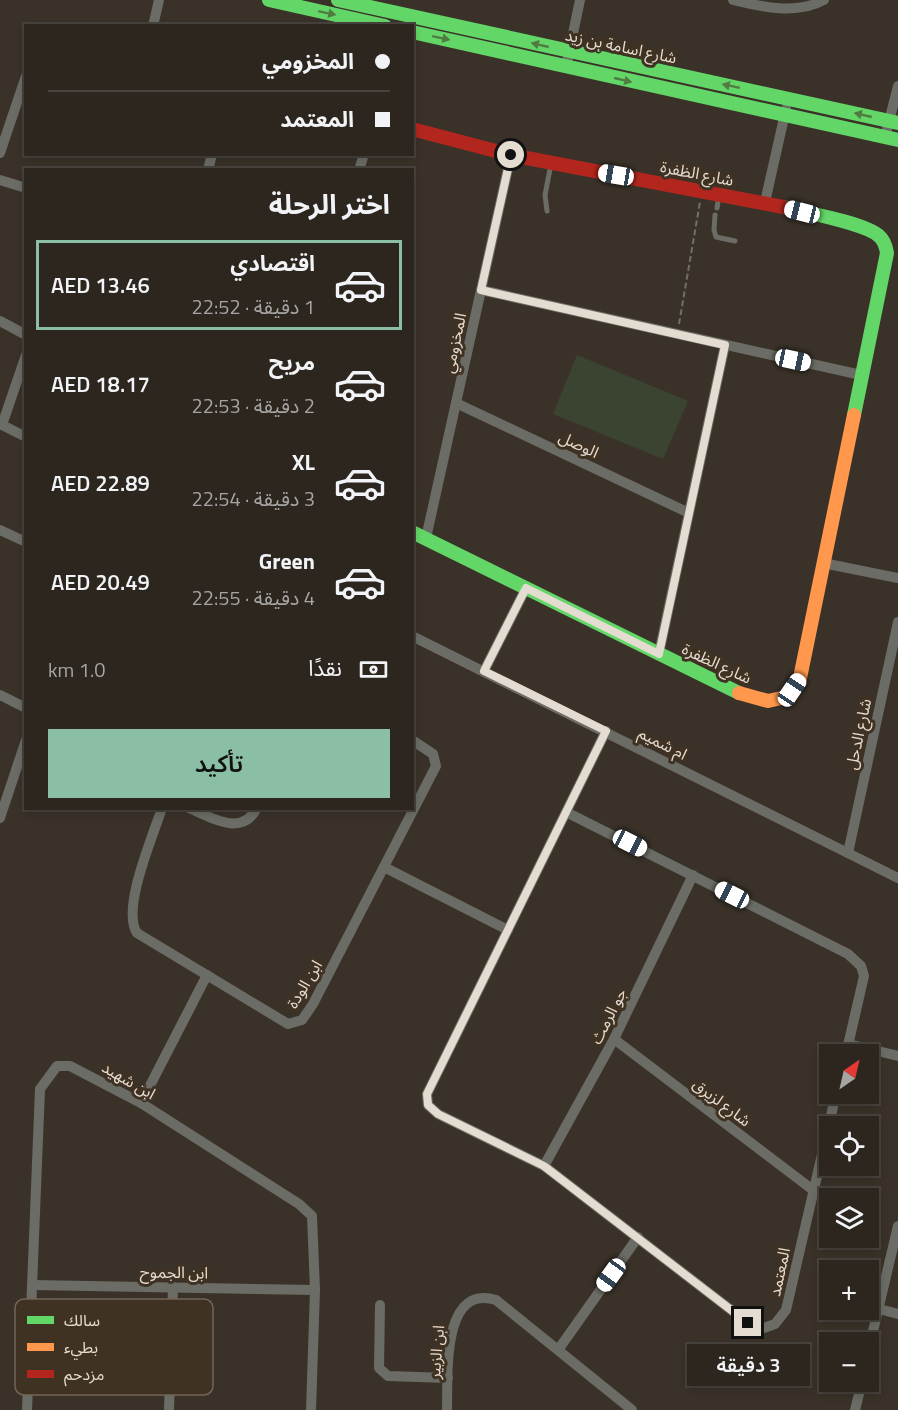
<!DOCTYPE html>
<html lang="ar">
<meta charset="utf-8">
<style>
body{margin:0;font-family:"Titillium Web","Noto Sans Arabic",sans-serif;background:#342e28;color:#f1f3f6;direction:rtl;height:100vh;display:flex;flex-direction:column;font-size:22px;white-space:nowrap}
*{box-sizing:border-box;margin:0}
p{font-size:20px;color:#a6a5a4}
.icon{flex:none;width:33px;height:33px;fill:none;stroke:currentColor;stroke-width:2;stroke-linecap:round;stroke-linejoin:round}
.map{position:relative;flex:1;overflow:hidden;direction:ltr}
.drawer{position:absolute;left:24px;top:168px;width:390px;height:642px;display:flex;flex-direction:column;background:#2c261f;border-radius:0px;box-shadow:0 3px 9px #0003,0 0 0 2px #48433d;direction:rtl}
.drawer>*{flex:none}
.hud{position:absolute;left:24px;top:24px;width:390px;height:132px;border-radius:0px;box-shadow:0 3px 9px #0003,0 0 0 2px #48433d;direction:rtl;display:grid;align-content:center;height:132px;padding:0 24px;background:#2c261f}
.needle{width:39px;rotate:34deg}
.tools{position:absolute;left:819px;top:1044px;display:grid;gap:12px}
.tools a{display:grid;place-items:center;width:60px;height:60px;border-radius:0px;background:#2c261f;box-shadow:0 3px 9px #0003,0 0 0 2px #48433d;font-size:30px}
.end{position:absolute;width:27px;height:27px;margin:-14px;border:8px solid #e4dbd1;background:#111;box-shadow:0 0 0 3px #111}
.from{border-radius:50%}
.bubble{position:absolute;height:42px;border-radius:0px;background:#2c261f;box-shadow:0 3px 9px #0003,0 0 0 2px #48433d;font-size:20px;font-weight:600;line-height:42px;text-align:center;direction:rtl}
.car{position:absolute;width:18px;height:36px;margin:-18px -9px;border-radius:8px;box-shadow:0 0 4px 2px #0007;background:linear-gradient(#fff 24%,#345 0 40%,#fff 0 76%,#345 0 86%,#fff 0)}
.hud b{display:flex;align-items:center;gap:21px;height:57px;font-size:22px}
.hud b+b{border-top:2px solid #48433d}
.hud i{width:15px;height:15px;background:#f1f3f6}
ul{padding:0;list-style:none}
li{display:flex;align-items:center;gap:18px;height:90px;margin:0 12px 9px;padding:0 12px;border:3px solid transparent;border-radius:0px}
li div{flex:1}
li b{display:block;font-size:22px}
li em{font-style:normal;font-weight:600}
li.selected{border-color:#8abfa5}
li>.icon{width:54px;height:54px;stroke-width:1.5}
h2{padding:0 24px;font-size:27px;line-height:72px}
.pay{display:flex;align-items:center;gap:15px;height:66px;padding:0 24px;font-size:22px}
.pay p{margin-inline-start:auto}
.primary-button{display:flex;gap:12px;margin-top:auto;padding:12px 24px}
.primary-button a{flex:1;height:69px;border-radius:0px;background:#8abfa5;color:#111;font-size:24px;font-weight:600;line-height:69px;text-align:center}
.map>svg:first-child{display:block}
.green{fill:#3b4431}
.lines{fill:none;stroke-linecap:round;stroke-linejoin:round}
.path{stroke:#706f6a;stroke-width:2;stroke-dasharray:6 3;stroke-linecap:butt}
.lane{stroke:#6a6c65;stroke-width:5}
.street{stroke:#6a6c65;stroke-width:10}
.fast{stroke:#63d668;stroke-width:14}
.slow{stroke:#ff974d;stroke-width:14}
.jam{stroke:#b3261e;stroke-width:14}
.oneway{fill:#507c42}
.route{stroke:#e4dbd1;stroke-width:8}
.labels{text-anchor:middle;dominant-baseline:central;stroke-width:6;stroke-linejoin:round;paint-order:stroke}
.street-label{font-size:16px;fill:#e4dbd1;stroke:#403223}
.key{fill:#403223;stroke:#716557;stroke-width:1.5}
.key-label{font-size:16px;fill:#e4dbd1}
</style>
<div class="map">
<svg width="898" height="1410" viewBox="0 0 898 1410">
<rect width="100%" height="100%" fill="#3a3229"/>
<path class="green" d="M577 355 688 401 663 459 553 414Z"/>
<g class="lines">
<path class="path" d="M679 324 700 202"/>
<g class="lane">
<path d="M717 208 719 196"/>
<path d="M547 211 545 195 551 164"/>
<path d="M715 215 714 230 716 237 735 241"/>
</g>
<g class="street">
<path d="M733 0C762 7 797 15 824 0"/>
<path d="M153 26 159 0"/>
<path d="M566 67 580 0"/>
<path d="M885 137 898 86"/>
<path d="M0 153 26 76"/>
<path d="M208 170 212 154"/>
<path d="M359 170 364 154"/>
<path d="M0 180 26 188"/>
<path d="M765 202 786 109"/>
<path d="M481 290 861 375"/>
<path d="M0 321 26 335"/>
<path d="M456 403 689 513"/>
<path d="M0 424 26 437"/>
<path d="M2 425 26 355"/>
<path d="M0 530 26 542"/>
<path d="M426 538 511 155"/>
<path d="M823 563 898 578"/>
<path d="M412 636 898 878"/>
<path d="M659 653 725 345"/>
<path d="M484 671 526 588"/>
<path d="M0 695 26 708"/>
<path d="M606 731 427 1094 428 1105 438 1114 544 1166 748 1323 761 1329 775 1324 786 1310 836 1094"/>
<path d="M162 808C153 836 121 909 137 933L288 1024 302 1020 313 1004 436 766 433 754 412 740"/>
<path d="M189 808C212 818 242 837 257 808"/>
<path d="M566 812 848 954 861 966 864 976 846 1054"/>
<path d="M0 818 26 740"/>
<path d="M848 853 898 622"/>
<path d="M384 867 508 930"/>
<path d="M614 1039 813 1190"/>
<path d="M848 1044 898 1056"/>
<path d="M141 1103 207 975"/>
<path d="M544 1166 614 1039 693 875"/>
<path d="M32 1285 315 1290"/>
<path d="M380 1305 379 1368 388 1376 448 1378"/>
<path d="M879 1309 898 1314"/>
<path d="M558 1350 638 1237"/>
<path d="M868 1352 898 1226"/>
<path d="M27 1410 40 1089 57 1066H70L141 1103 299 1204 312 1216 315 1290 311 1410"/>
<path d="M169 1410 173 1287"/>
<path d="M447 1410C448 1377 441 1283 496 1300L632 1410"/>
<path d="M855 1410 862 1382"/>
</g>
<g class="fast">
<path d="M269 0 385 26"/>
<path d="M338 0 898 123"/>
<path d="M412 32 898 140"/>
<path d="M783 207C804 212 865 223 879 236 884 240 886 247 887 253L854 415"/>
<path d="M412 532 739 693"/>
</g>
<path class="slow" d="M739 693 768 701 786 697 800 678 854 415"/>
<path class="jam" d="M412 129 511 155 783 207"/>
</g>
<defs><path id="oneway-solid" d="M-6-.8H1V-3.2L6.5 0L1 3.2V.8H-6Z" transform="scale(1.5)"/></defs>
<g class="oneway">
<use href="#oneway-solid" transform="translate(327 13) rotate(12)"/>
<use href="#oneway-solid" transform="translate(441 38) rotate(12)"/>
<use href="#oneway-solid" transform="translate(540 45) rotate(-167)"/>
<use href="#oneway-solid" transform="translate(623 80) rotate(13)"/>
<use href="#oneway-solid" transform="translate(731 86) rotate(-168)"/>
<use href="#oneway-solid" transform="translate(863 115) rotate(-167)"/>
</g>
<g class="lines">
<path class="route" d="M511 155 481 290 725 345 659 654 526 588 484 671 606 731 427 1094 428 1105 438 1114 544 1166 748 1323"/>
</g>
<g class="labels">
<g class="street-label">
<text transform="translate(621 46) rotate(12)">شارع اسامة بن زيد</text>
<text transform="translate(697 173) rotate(11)">شارع الظفرة</text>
<text transform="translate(454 343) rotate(-78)">المخزومي</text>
<text transform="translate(579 444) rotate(25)">الوصل</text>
<text transform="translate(717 663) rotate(25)">شارع الظفرة</text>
<text transform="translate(858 734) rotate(-78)">شارع الدحل</text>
<text transform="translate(663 743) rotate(27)">ام شميم</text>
<text transform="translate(304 984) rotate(-59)">ابن الودة</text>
<text transform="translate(608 1016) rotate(-63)">جو الرمث</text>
<text transform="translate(129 1080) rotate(30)">ابن شهيد</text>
<text transform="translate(722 1102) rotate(37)">شارع لزيرق</text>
<text transform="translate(174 1272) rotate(1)">ابن الجموح</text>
<text transform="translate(779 1272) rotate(-78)">المعتمد</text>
<text transform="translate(436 1352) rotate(-85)">ابن الزبير</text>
</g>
</g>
<rect x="15" y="1299" width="198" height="96" rx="9" class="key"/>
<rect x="27" y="1316" width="27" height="8" fill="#63d668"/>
<rect x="27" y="1343" width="27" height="8" fill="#ff974d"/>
<rect x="27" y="1370" width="27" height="8" fill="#b3261e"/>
<g class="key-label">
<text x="64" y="1326">سالك</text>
<text x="64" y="1353">بطيء</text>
<text x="64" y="1380">مزدحم</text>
</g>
</svg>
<div class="tools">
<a><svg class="needle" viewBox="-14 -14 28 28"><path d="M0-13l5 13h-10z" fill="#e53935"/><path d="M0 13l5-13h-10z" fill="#a6a5a4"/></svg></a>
<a><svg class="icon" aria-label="locate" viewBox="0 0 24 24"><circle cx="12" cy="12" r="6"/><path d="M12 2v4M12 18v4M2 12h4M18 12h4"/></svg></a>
<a><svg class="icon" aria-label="layers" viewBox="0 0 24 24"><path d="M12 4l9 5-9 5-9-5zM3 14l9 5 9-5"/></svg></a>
<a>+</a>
<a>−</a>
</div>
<i class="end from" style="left:511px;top:155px"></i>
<i class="end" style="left:748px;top:1323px"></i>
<div class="bubble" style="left:687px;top:1344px;width:123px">3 دقيقة</div>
<i class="car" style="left:616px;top:175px;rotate:280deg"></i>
<i class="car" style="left:802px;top:212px;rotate:284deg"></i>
<i class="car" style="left:793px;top:360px;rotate:102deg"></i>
<i class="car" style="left:792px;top:690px;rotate:34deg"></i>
<i class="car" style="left:630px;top:843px;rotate:117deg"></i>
<i class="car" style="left:732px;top:895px;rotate:297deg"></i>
<i class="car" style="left:611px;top:1275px;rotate:216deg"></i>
<div class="hud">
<b><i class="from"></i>المخزومي</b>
<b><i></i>المعتمد</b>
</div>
<section class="drawer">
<h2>اختر الرحلة</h2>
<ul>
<li class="selected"><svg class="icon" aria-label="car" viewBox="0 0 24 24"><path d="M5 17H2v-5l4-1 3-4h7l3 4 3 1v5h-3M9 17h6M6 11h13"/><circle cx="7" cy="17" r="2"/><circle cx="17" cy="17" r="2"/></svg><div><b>اقتصادي</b><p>1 دقيقة · 22:52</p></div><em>AED 13.46</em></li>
<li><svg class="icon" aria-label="car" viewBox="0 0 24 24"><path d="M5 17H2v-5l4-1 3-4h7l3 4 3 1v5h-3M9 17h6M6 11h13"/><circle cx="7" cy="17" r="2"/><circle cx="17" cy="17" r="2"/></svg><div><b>مريح</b><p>2 دقيقة · 22:53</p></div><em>AED 18.17</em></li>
<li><svg class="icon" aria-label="car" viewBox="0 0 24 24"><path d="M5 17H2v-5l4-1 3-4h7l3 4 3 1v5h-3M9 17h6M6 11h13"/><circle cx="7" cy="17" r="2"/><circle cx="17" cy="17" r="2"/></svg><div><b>XL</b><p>3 دقيقة · 22:54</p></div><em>AED 22.89</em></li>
<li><svg class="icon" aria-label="car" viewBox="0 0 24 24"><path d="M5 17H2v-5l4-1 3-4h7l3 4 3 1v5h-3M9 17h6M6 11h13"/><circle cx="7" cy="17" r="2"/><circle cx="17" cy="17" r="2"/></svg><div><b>Green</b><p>4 دقيقة · 22:55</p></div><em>AED 20.49</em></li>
</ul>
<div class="pay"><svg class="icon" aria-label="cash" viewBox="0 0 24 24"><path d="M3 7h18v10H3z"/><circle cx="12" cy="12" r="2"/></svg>نقدًا<p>1.0 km</p></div>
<div class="primary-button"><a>تأكيد</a></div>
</section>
</div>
